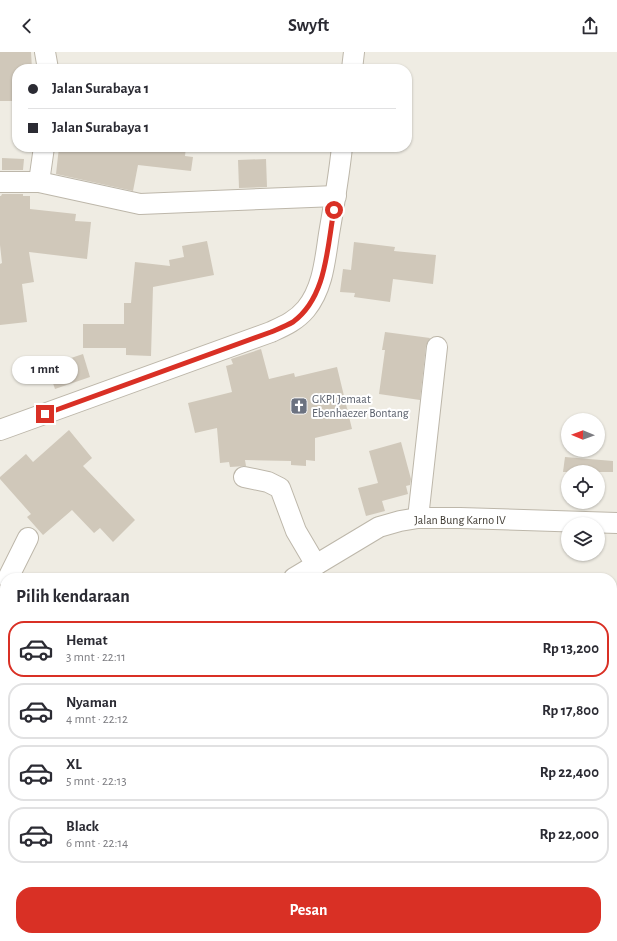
<!DOCTYPE html>
<html lang="id">
<meta charset="utf-8">
<style>
body{margin:0;font-family:"Alegreya Sans",sans-serif;background:#f7f7f7;color:#2b2b33;height:100vh;display:flex;flex-direction:column;font-size:15px;white-space:nowrap}
*{box-sizing:border-box;margin:0}
p{font-size:13px;color:#7c7c81}
.icon{flex:none;width:22px;height:22px;fill:none;stroke:currentColor;stroke-width:2;stroke-linecap:round;stroke-linejoin:round}
.map{position:relative;flex:1;overflow:hidden}
.drawer{position:absolute;left:0px;top:521px;width:617px;height:368px;display:flex;flex-direction:column;background:#fff;border-radius:16px 16px 0 0;box-shadow:0 1px 3px #0004}
.drawer>*{flex:none}
.top-card{position:absolute;left:12px;top:12px;width:400px;height:88px;border-radius:16px;box-shadow:0 1px 3px #0004;display:grid;align-content:center;height:88px;padding:0 16px;background:#fff}
.needle{width:26px;rotate:271deg}
.buttons{position:absolute;left:561px;top:361px;display:grid;gap:8px}
.buttons a{display:grid;place-items:center;width:44px;height:44px;border-radius:50%;background:#fff;box-shadow:0 1px 3px #0004;font-size:20px}
.end{position:absolute;width:18px;height:18px;margin:-9px;border:5px solid #d93025;background:#fff;box-shadow:0 0 0 2px #fff}
.from{border-radius:50%}
.bubble{position:absolute;height:28px;border-radius:14px;background:#fff;box-shadow:0 1px 3px #0004;font-size:13px;font-weight:700;line-height:28px;text-align:center}
.top-card b{display:flex;align-items:center;gap:14px;height:38px;font-size:15px}
.top-card b+b{border-top:1px solid #e1e1e2}
.top-card i{width:10px;height:10px;background:#2b2b33}
ul{padding:0;list-style:none}
li{display:flex;align-items:center;gap:12px;height:56px;margin:0 8px 6px;padding:0 8px;border:2px solid #e1e1e2;border-radius:16px}
li div{flex:1}
li b{display:block;font-size:15px}
li em{font-style:normal;font-weight:700}
li.selected{border-color:#d93025}
li>.icon{width:36px;height:36px;stroke-width:1.5}
h2{padding:0 16px;font-size:18px;line-height:48px}
.button{display:flex;gap:8px;margin-top:auto;padding:8px 16px}
.button a{flex:1;height:46px;border-radius:16px;background:#d93025;color:#fff;font-size:16px;font-weight:700;line-height:46px;text-align:center}
header{display:flex;justify-content:space-between;align-items:center;height:52px;padding:0 16px;background:#fff;font-size:18px;font-weight:700}
.map>svg:first-child{display:block}
.building{fill:#d0c8ba}
.lines{fill:none;stroke-linecap:round;stroke-linejoin:round}
.street-casing{stroke:#bdb7aa;stroke-width:22}
.street{stroke:#fff;stroke-width:20}
.route{stroke:#d93025;stroke-width:5}
.labels{text-anchor:middle;dominant-baseline:central;stroke-width:4;stroke-linejoin:round;paint-order:stroke}
.worship-label{font-size:12px;fill:#5b616d;stroke:#fff;text-anchor:start}
.street-label{font-size:12px;fill:#413c34;stroke:#fff}
</style>
<header><svg class="icon" aria-label="back" viewBox="0 0 24 24"><path d="M15 5l-7 7 7 7"/></svg>Swyft<svg class="icon" aria-label="share" viewBox="0 0 24 24"><path d="M12 15V3M7 8l5-5 5 5M5 13v7h14v-7"/></svg></header>
<div class="map">
<svg width="617" height="889" viewBox="0 0 617 889">
<rect width="100%" height="100%" fill="#efece3"/>
<g class="building">
<path d="M0 0H31L32 17H17V49H0Z"/>
<path d="M59 95H186L185 104 193 105 191 119 138 113 133 139 56 122Z"/>
<path d="M2 106 24 107 23 118H2Z"/>
<path d="M266 107 267 135 239 136 238 108Z"/>
<path d="M2 142H23V144H30V157L76 162 75 169 91 170 87 207 29 200 34 230 22 232 27 270 0 273V212L2 211 0 193V144H1Z"/>
<path d="M207 189 214 223 153 235 151 304 126 303V296H83V272H124V251H131L135 210 170 214 169 208 184 205 182 194Z"/>
<path d="M354 190 395 195 394 199 436 203 433 232 393 227 390 250 354 245 355 241 340 240 343 217 351 218Z"/>
<path d="M385 280 430 286 426 294 420 348 379 342 385 298H382Z"/>
<path d="M261 297 269 327 294 321 295 325 337 315 352 377 315 386V409L306 408V414L291 413V409L245 408 246 414 230 415 229 410 220 411 217 376 195 381 188 351 232 340 226 314 233 312 231 307Z"/>
<path d="M83 302 90 325 55 337 47 314Z"/>
<path d="M69 378 92 406 83 414 135 468 113 490 100 476 94 481 72 458 43 483 27 465 31 462 0 427V425L26 402 33 410Z"/>
<path d="M401 390 411 427 410 433 406 434 408 442 382 449 385 459 366 464 358 436 378 431 369 399Z"/>
<path d="M565 405 613 409V420H563Z"/>
</g>
<g class="lines">
<g class="street-casing">
<g id="street">
<path d="M45 0 48 17"/>
<path d="M352 17 354 0"/>
<path d="M0 130H39L140 152 336 144"/>
<path d="M39 130 44 95"/>
<path d="M0 378 271 280C284 274 296 269 306 257 323 236 325 208 329 182 334 153 339 124 342 95"/>
<path d="M244 425 268 430 280 436 296 479 316 513"/>
<path d="M418 466 437 295"/>
<path d="M8 526 28 486"/>
<path d="M294 526 379 475 400 469 418 466H460L617 471"/>
<path d="M0 597H5"/>
<path d="M0 841 5 870"/>
<path d="M6 884 7 889"/>
</g>
</g>
<use href="#street" class="street"/>
</g>
<g class="lines">
<path class="route" d="M45 362 271 280C278 277 286 274 293 270 327 245 327 195 334 158"/>
</g>
<defs>
<g id="church-square" transform="scale(0.9)"><rect x="-9" y="-9" width="18" height="18" rx="4" fill="#6b7280" stroke="#fff"/><path d="M-1.2-6h2.4v3.5h3.3v2.4h-3.3V6h-2.4V-.1h-3.3v-2.4h3.3Z" fill="#fff"/></g>
</defs>
<g fill-rule="evenodd">
<use href="#church-square" x="299" y="354"/>
</g>
<g class="labels">
<g class="worship-label">
<text x="312" y="347">GKPI Jemaat<tspan x="312" dy="14">Ebenhaezer Bontang</tspan></text>
</g>
<g class="street-label">
<text x="460" y="468">Jalan Bung Karno IV</text>
</g>
</g>
</svg>
<div class="buttons">
<a><svg class="needle" viewBox="-14 -14 28 28"><path d="M0-13l5 13h-10z" fill="#e53935"/><path d="M0 13l5-13h-10z" fill="#7c7c81"/></svg></a>
<a><svg class="icon" aria-label="locate" viewBox="0 0 24 24"><circle cx="12" cy="12" r="6"/><path d="M12 2v4M12 18v4M2 12h4M18 12h4"/></svg></a>
<a><svg class="icon" aria-label="layers" viewBox="0 0 24 24"><path d="M12 4l9 5-9 5-9-5zM3 14l9 5 9-5"/></svg></a>
</div>
<i class="end from" style="left:334px;top:158px"></i>
<i class="end" style="left:45px;top:362px"></i>
<div class="bubble" style="left:12px;top:304px;width:66px">1 mnt</div>
<div class="top-card">
<b><i class="from"></i>Jalan Surabaya 1</b>
<b><i></i>Jalan Surabaya 1</b>
</div>
<section class="drawer">
<h2>Pilih kendaraan</h2>
<ul>
<li class="selected"><svg class="icon" aria-label="car" viewBox="0 0 24 24"><path d="M5 17H2v-5l4-1 3-4h7l3 4 3 1v5h-3M9 17h6M6 11h13"/><circle cx="7" cy="17" r="2"/><circle cx="17" cy="17" r="2"/></svg><div><b>Hemat</b><p>3 mnt · 22:11</p></div><em>Rp 13,200</em></li>
<li><svg class="icon" aria-label="car" viewBox="0 0 24 24"><path d="M5 17H2v-5l4-1 3-4h7l3 4 3 1v5h-3M9 17h6M6 11h13"/><circle cx="7" cy="17" r="2"/><circle cx="17" cy="17" r="2"/></svg><div><b>Nyaman</b><p>4 mnt · 22:12</p></div><em>Rp 17,800</em></li>
<li><svg class="icon" aria-label="car" viewBox="0 0 24 24"><path d="M5 17H2v-5l4-1 3-4h7l3 4 3 1v5h-3M9 17h6M6 11h13"/><circle cx="7" cy="17" r="2"/><circle cx="17" cy="17" r="2"/></svg><div><b>XL</b><p>5 mnt · 22:13</p></div><em>Rp 22,400</em></li>
<li><svg class="icon" aria-label="car" viewBox="0 0 24 24"><path d="M5 17H2v-5l4-1 3-4h7l3 4 3 1v5h-3M9 17h6M6 11h13"/><circle cx="7" cy="17" r="2"/><circle cx="17" cy="17" r="2"/></svg><div><b>Black</b><p>6 mnt · 22:14</p></div><em>Rp 22,000</em></li>
</ul>
<div class="button"><a>Pesan</a></div>
</section>
</div>
